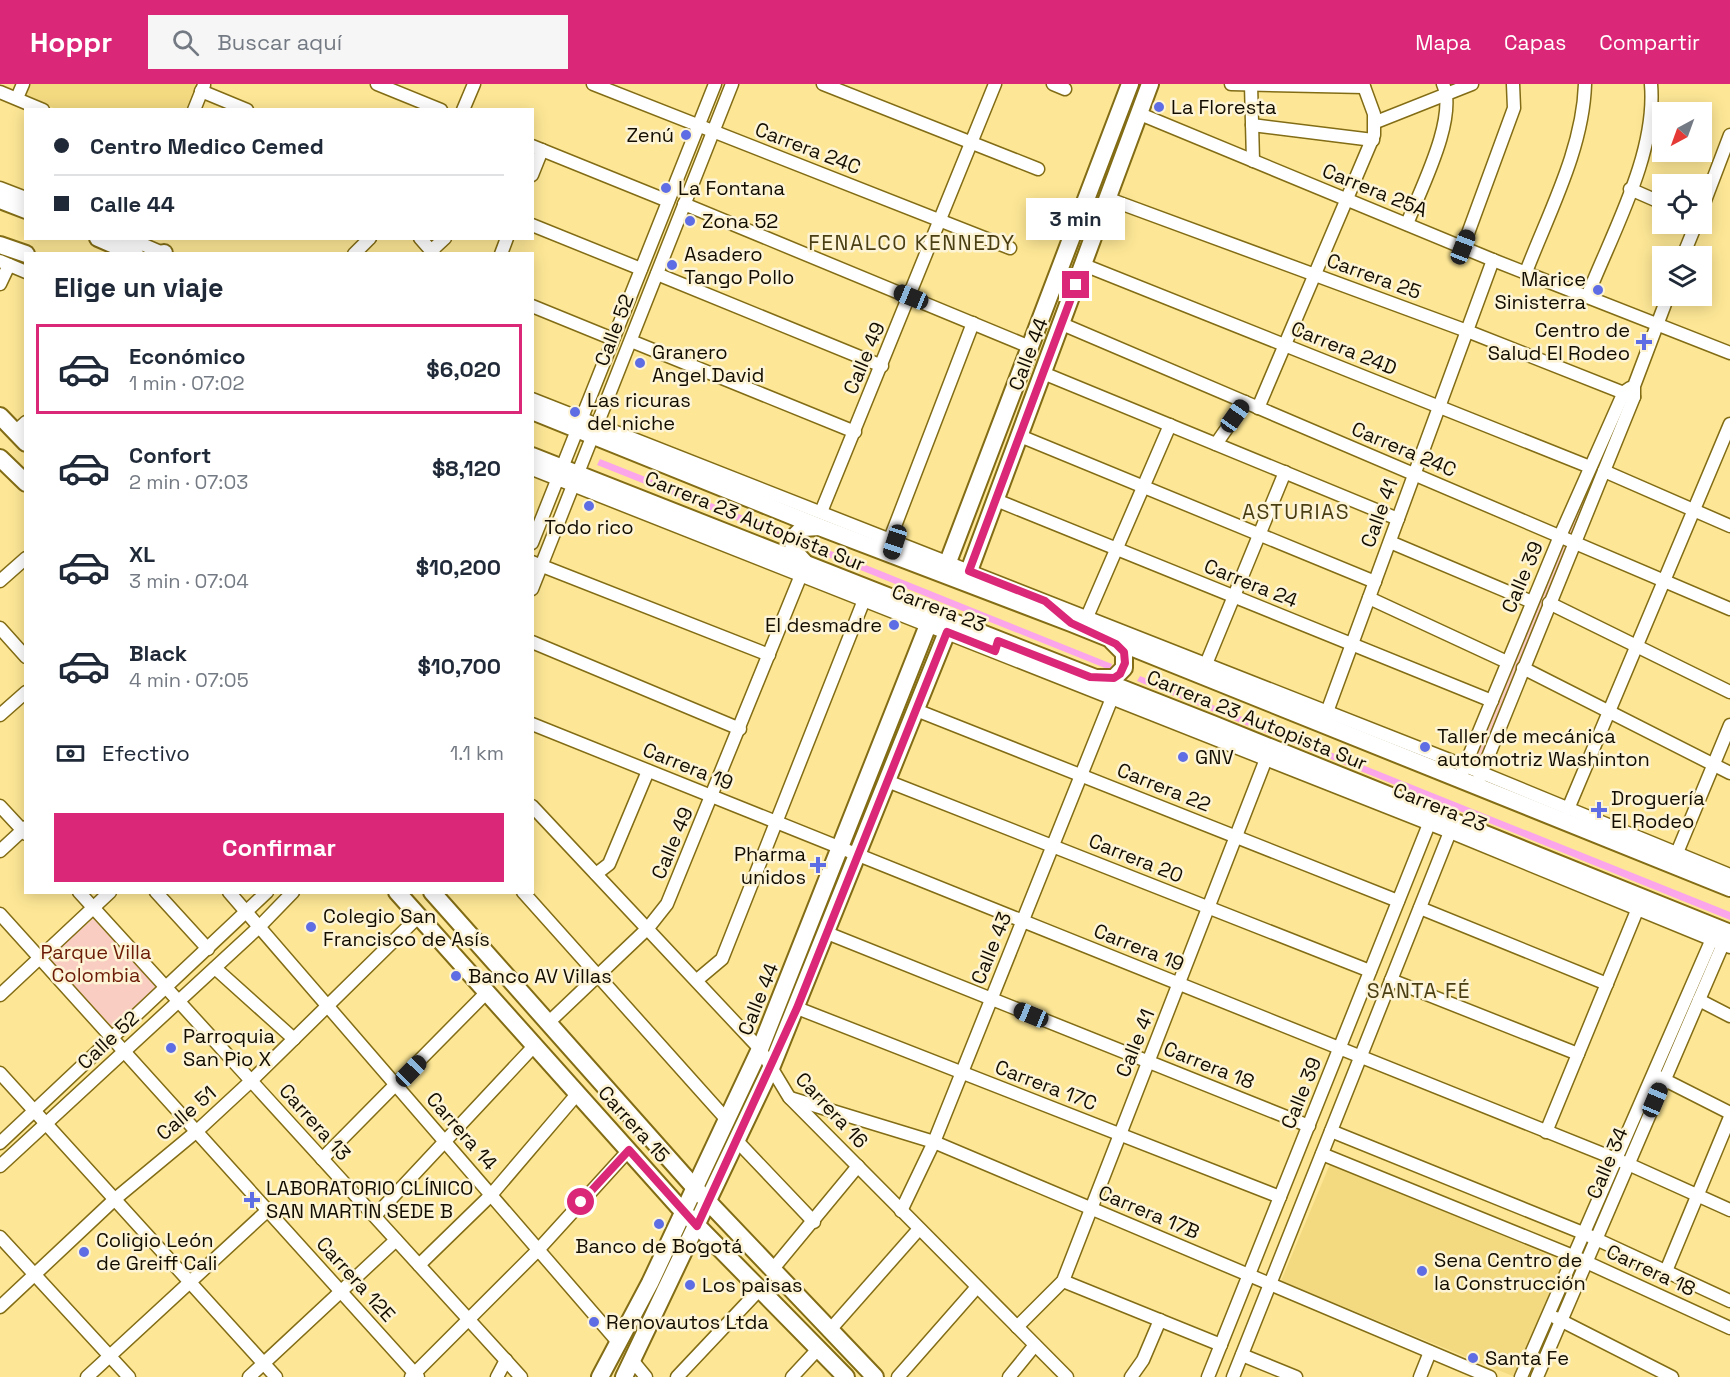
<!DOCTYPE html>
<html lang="es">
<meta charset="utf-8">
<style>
body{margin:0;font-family:"Space Grotesk",sans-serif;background:#f6f6f7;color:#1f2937;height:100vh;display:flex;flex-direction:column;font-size:22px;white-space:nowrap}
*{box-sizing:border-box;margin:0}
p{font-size:20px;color:#747a83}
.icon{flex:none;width:33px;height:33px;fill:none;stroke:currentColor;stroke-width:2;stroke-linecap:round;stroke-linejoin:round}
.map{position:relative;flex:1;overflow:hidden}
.panel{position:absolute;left:24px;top:168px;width:510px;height:642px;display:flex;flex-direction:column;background:#fff;border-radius:0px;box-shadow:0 3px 15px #0003}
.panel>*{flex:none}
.top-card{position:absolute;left:24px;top:24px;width:510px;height:132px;border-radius:0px;box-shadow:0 3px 15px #0003;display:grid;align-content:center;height:132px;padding:0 30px;background:#fff}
.needle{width:39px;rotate:221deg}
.controls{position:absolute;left:1652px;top:18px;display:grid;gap:12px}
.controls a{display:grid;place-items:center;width:60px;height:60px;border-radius:0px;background:#fff;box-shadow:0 3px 15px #0003;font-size:30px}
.end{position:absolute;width:27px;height:27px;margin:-14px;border:8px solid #db2777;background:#fff;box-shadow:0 0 0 3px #fff}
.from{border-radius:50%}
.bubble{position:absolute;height:42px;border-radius:0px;background:#fff;box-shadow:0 3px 15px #0003;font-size:20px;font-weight:700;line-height:42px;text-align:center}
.car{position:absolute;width:18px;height:36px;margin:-18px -9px;border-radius:8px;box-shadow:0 0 4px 2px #0007;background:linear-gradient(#222 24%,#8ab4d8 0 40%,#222 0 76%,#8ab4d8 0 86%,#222 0)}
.top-card b{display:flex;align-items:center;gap:21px;height:57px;font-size:22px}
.top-card b+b{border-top:2px solid #e0e1e3}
.top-card i{width:15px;height:15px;background:#1f2937}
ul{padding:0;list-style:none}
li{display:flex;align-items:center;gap:18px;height:90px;margin:0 12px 9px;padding:0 18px;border:3px solid transparent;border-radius:0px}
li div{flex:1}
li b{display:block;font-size:22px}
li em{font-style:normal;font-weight:700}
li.selected{border-color:#db2777}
li>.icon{width:54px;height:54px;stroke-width:1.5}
h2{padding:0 30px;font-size:27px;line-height:72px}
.pay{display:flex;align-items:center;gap:15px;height:66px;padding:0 30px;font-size:22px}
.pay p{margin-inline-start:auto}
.button{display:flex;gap:12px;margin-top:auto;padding:12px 30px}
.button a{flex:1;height:69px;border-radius:0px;background:#db2777;color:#fff;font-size:24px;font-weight:700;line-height:69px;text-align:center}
header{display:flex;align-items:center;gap:36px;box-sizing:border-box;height:84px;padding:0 30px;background:#db2777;color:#fff}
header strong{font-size:28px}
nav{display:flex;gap:33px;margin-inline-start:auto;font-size:21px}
.search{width:420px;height:54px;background:#f6f6f7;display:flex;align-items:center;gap:15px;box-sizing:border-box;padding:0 21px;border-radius:0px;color:#747a83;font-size:22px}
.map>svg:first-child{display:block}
.built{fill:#f3da81}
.green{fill:#f9cdc2}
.water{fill:#fba5ea}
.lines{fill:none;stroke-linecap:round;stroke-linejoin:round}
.minor-casing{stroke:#826c15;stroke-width:15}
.major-casing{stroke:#826c15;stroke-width:20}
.minor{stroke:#fff;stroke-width:12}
.major{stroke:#fff;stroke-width:16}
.route{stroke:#db2777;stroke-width:8}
.poi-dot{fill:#5e6de4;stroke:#fdf4d6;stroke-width:2}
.labels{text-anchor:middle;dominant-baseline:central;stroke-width:5;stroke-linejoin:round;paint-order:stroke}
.poi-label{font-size:20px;fill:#130d00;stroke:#fdf4d6;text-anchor:start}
.street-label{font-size:20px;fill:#130d00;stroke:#fdf4d6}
.park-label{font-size:20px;fill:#6c1b07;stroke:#fdf4d6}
.neighbourhood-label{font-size:21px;letter-spacing:1.5px;fill:#4a3e13;stroke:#fdf4d6}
</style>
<header>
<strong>Hoppr</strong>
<div class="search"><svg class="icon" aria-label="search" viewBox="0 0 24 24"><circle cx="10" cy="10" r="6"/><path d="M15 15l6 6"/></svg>Buscar aquí</div>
<nav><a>Mapa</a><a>Capas</a><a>Compartir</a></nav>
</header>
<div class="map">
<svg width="1730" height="1293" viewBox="0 0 1730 1293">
<rect width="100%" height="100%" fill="#fde796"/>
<g class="built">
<path d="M29 0H196L186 25H56L24 12Z"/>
<path d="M1330 1080 1563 1177 1515 1293 1281 1197Z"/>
</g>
<g class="green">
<path d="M1624 308 1634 313 1481 689 1465 682Z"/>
<path d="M95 833 160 904 115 946 48 874Z"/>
</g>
<g class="water">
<path d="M600 375 784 448 781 454 597 381Z"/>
<path d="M811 459 1112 580 1110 586 808 465Z"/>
<path d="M1140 592 1730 828V836L1137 597Z"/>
</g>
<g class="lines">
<g class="minor-casing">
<g id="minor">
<path d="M377 0 441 26"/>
<path d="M593 0 1010 164"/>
<path d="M823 0 1038 85"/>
<path d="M1053 0 1065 5"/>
<path d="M1231 0 1364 3"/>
<path d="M1251 0 1253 77"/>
<path d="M201 7 247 26"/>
<path d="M0 8 43 26"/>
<path d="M17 14 23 0"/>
<path d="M194 26 204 1"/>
<path d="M463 26 474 0"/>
<path d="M1140 30 1493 176 1730 269"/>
<path d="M1376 38 1472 0"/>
<path d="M1252 41 1373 56"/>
<path d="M532 62 668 117"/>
<path d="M532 91 542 66"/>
<path d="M0 104 26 114"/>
<path d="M1630 105 1662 119"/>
<path d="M1109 115 1467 247 1634 313"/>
<path d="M684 120 1030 263"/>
<path d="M1701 127 1730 51"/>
<path d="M1407 140C1420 106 1458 34 1443 0"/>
<path d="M532 141 641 185"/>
<path d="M128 154 165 170"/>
<path d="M420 154 434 170"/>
<path d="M1463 163 1514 24 1513 0"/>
<path d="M431 167 445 154"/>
<path d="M354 170 370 154"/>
<path d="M501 170 507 154"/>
<path d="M1683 172 1696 140"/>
<path d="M0 177 26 188"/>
<path d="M1084 181 1590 383"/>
<path d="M1526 188C1549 128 1583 65 1585 0"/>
<path d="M657 190 882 282"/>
<path d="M0 200 9 181"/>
<path d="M1587 213C1612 149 1657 70 1651 0"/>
<path d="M532 222 613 255"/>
<path d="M1062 240 1730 525"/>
<path d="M631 257 855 348"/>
<path d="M1043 289 1398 435"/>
<path d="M532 315 1465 682 1730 791"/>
<path d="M1258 324 1374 51V30L1363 0"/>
<path d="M15 348 26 338"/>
<path d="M1020 352 1375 498"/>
<path d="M1216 360 1245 318"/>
<path d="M532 385 1450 748 1730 863"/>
<path d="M1604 387 1730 442"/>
<path d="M996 416 1492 617"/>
<path d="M821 428 995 0"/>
<path d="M890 455 973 239"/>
<path d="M1390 458 1532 518"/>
<path d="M532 459 715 0"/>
<path d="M532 478 769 571"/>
<path d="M0 497 26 474"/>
<path d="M532 505 732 0"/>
<path d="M1369 514 1507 578"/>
<path d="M1549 519 1730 608"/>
<path d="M1087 533 1170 341"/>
<path d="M0 544 26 573"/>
<path d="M532 558 740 645"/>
<path d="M1523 584 1730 689"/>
<path d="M1204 585 1285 388"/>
<path d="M916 626 1398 817"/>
<path d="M1327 628 1493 176"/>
<path d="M0 631 26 608"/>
<path d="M532 640 1628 1080 1730 1126"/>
<path d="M1462 689 1560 452 1624 308 1630 304"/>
<path d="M1479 695 1634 313V302L1668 212"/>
<path d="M887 697 1370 887"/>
<path d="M0 722 26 750"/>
<path d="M532 722 760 965 789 1013 1067 1293"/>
<path d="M1568 725 1730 340"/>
<path d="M0 767 26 743"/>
<path d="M1674 776 1730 641"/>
<path d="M596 790 609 780 648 687"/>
<path d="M79 808 521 1293"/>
<path d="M156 808 208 865"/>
<path d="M229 808 618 1258"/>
<path d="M523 808 727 1036"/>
<path d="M1420 824 1607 900"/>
<path d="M0 830 418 1293"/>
<path d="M827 849 1309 1042"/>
<path d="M215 884 294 955"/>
<path d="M697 896 722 875 864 516"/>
<path d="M1391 896 1578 970"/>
<path d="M0 911 110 808"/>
<path d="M1699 916 1730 932"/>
<path d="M797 924 1280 1113"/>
<path d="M548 939 648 844 667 820 801 491"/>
<path d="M0 989 276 1293"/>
<path d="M1659 993 1730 1029"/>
<path d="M790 1014 934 1058 1490 1293"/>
<path d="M1331 1047 1583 1149 1730 1217"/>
<path d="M1546 1048 1638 824"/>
<path d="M737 1057 814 1138"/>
<path d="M0 1059 267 808"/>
<path d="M1322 1070 1573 1172 1730 1244"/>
<path d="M322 1075 488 907"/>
<path d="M0 1082 259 843 293 808"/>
<path d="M901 1127 934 1058 1112 614"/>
<path d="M375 1132 535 961"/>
<path d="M0 1153 129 1293"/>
<path d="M419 1181 491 1111 578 1009"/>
<path d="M772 1186 858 1082"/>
<path d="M1666 1187 1730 1033"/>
<path d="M1063 1197 1221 1261"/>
<path d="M0 1223 115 1115 197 1047 251 997 418 833"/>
<path d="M1556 1234 1672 1293"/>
<path d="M1017 1243 1063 1197 1266 675"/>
<path d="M829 1247 919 1145"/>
<path d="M1242 1271 1296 1293"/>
<path d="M632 1276 646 1293"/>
<path d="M87 1293 268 1126"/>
<path d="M249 1293 396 1156"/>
<path d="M411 1293 538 1166 629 1066"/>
<path d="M497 1293 506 1276"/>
<path d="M677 1293 760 1205"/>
<path d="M792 1293 818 1265"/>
<path d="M898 1293 977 1203"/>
<path d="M1009 1293 1035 1261"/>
<path d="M1131 1293 1143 1276 1160 1236"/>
<path d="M1208 1293 1429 740"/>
<path d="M1233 1293 1450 748"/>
<path d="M1420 1293 1430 1268"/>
<path d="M1521 1293 1712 855"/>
<path d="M1537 1293 1726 853"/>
</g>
</g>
<g class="major-casing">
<g id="major">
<path d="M0 116 26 126"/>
<path d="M98 154 135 170"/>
<path d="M0 161 26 170"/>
<path d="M164 169V170"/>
<path d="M532 327 822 444 1071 539 1730 804"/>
<path d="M0 332 26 359"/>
<path d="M532 372 1215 641 1730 849"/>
<path d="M0 374 26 399"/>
<path d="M804 478 793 466 794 453 803 444 819 443"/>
<path d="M948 478 1130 0"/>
<path d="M969 487 1150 0"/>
<path d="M1097 594H1114L1124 584V569L1112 557"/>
<path d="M397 808 678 1122 846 1293"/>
<path d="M432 808 695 1104 875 1293"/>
<path d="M600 1293 650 1199 760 965 928 541"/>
<path d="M624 1293 771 984 947 548"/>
</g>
</g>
<use href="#minor" class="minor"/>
<use href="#major" class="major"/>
</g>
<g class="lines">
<path class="route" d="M581 1118 629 1066 697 1142 797 924 947 548 995 567 998 557 1090 593 1114 594 1120 590 1125 579 1124 568 1116 560 1071 539 1045 517 969 487 1076 201"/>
</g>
<g class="poi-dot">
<circle cx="1159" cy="23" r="6"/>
<circle cx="686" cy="51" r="6"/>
<circle cx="666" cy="104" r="6"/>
<circle cx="690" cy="137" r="6"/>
<circle cx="672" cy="181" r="6"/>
<circle cx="1598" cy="206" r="6"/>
<path d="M1641 249h6v6h6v6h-6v6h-6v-6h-6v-6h6z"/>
<circle cx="640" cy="279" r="6"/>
<circle cx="575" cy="328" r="6"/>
<circle cx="589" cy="422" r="6"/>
<circle cx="894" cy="541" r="6"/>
<circle cx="1425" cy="663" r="6"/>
<circle cx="1183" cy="673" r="6"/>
<path d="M1596 717h6v6h6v6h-6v6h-6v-6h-6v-6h6z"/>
<path d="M815 772h6v6h6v6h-6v6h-6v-6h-6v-6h6z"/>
<circle cx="311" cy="843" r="6"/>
<circle cx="456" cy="892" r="6"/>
<circle cx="171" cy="964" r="6"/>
<path d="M249 1107h6v6h6v6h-6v6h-6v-6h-6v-6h6z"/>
<circle cx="659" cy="1140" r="6"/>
<circle cx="84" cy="1168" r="6"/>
<circle cx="1422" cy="1187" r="6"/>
<circle cx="690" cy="1201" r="6"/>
<circle cx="594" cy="1238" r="6"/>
<circle cx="1473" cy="1274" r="6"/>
</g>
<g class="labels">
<g class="poi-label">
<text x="1171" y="23">La Floresta</text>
<text x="674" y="51" text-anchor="end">Zenú</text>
<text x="678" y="104">La Fontana</text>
<text x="702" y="137">Zona 52</text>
<text x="684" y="170">Asadero<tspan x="684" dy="23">Tango Pollo</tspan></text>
<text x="1586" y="195" text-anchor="end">Marice<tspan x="1586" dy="23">Sinisterra</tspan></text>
<text x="1630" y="246" text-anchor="end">Centro de<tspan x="1630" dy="23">Salud El Rodeo</tspan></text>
<text x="652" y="268">Granero<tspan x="652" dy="23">Angel David</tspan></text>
<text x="587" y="316">Las ricuras<tspan x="587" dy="23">del niche</tspan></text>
<text x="589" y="443" text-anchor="middle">Todo rico</text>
<text x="882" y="541" text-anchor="end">El desmadre</text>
<text x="1437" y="652">Taller de mecánica<tspan x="1437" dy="23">automotriz Washinton</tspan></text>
<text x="1195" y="673">GNV</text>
<text x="1611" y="714">Droguería<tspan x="1611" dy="23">El Rodeo</tspan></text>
<text x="806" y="770" text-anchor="end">Pharma<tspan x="806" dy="23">unidos</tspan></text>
<text x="323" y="832">Colegio San<tspan x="323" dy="23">Francisco de Asís</tspan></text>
<text x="468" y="892">Banco AV Villas</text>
<text x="183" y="952">Parroquia<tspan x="183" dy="23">San Pio X</tspan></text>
<text x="266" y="1104">LABORATORIO CLÍNICO<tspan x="266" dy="23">SAN MARTIN SEDE B</tspan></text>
<text x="96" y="1156">Coligio León<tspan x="96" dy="23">de Greiff Cali</tspan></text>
<text x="659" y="1162" text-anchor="middle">Banco de Bogotá</text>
<text x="1434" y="1176">Sena Centro de<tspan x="1434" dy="23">la Construcción</tspan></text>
<text x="702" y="1201">Los paisas</text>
<text x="606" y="1238">Renovautos Ltda</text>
<text x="1485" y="1274">Santa Fe</text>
</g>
<g class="street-label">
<text transform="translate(808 64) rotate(21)">Carrera 24C</text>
<text transform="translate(1375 106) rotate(22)">Carrera 25A</text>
<text transform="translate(1374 192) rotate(20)">Carrera 25</text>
<text transform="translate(614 246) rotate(-69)">Calle 52</text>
<text transform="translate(1344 264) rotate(22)">Carrera 24D</text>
<text transform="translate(1028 270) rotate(-69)">Calle 44</text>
<text transform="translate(864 274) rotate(-67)">Calle 49</text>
<text transform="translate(1404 365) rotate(23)">Carrera 24C</text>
<text transform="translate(1379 429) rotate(-70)">Calle 41</text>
<text transform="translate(755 437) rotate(22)">Carrera 23 Autopista Sur</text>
<text transform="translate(1522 493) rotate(-67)">Calle 39</text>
<text transform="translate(1251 499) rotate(22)">Carrera 24</text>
<text transform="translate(939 524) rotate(21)">Carrera 23</text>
<text transform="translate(1257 636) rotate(22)">Carrera 23 Autopista Sur</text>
<text transform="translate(688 682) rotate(22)">Carrera 19</text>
<text transform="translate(1164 703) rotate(22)">Carrera 22</text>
<text transform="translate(1440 723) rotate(22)">Carrera 23</text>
<text transform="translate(672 759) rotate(-67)">Calle 49</text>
<text transform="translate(1136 774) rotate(22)">Carrera 20</text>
<text transform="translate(1139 863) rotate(22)">Carrera 19</text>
<text transform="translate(991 864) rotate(-68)">Calle 43</text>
<text transform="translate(758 915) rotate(-68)">Calle 44</text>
<text transform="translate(108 956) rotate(-43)">Calle 52</text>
<text transform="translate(1135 959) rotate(-68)">Calle 41</text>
<text transform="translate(1209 981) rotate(22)">Carrera 18</text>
<text transform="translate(1046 1001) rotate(21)">Carrera 17C</text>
<text transform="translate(1301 1009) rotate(-68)">Calle 39</text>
<text transform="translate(832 1026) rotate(47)">Carrera 16</text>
<text transform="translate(186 1029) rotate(-41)">Calle 51</text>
<text transform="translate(315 1038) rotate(48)">Carrera 13</text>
<text transform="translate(634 1040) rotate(48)">Carrera 15</text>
<text transform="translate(462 1047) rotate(49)">Carrera 14</text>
<text transform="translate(1607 1079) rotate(-67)">Calle 34</text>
<text transform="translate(1149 1128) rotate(23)">Carrera 17B</text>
<text transform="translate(1651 1186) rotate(25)">Carrera 18</text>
<text transform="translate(356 1195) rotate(48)">Carrera 12E</text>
</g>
<g class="park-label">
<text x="96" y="868">Parque Villa<tspan x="96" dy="23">Colombia</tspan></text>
</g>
<g class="neighbourhood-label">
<text x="912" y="158">FENALCO KENNEDY</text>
<text x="1296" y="427">ASTURIAS</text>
<text x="1419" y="906">SANTA FÉ</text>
</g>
</g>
</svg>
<div class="controls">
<a><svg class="needle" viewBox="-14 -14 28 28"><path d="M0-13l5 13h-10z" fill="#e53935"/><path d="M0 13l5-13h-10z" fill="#747a83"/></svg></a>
<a><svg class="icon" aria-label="locate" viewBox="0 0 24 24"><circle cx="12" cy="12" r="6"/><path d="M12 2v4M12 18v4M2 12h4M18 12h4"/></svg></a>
<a><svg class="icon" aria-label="layers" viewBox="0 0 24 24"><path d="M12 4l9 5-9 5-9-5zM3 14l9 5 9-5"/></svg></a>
</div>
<i class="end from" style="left:581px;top:1118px"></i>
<i class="end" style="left:1076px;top:201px"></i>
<div class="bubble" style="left:1026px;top:114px;width:99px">3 min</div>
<i class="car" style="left:1463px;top:163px;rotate:21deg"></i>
<i class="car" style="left:911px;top:213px;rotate:292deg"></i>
<i class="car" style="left:1235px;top:332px;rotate:35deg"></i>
<i class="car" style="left:895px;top:458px;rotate:198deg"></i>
<i class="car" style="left:1031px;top:931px;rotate:292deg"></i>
<i class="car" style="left:411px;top:987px;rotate:44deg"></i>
<i class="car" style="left:1655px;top:1016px;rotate:23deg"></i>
<div class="top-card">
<b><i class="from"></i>Centro Medico Cemed</b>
<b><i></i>Calle 44</b>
</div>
<section class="panel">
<h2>Elige un viaje</h2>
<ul>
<li class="selected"><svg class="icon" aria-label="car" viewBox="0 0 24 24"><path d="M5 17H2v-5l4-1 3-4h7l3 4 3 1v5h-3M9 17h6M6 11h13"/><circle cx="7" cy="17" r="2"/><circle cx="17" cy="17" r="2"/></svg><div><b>Económico</b><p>1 min · 07:02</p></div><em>$6,020</em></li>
<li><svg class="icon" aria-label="car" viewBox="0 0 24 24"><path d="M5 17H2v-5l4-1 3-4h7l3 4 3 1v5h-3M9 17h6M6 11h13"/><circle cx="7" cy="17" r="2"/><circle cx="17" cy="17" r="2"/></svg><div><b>Confort</b><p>2 min · 07:03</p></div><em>$8,120</em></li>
<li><svg class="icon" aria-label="car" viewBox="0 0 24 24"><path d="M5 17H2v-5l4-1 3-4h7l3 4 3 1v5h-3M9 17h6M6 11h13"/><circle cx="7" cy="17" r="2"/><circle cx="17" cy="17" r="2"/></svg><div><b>XL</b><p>3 min · 07:04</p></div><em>$10,200</em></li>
<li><svg class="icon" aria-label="car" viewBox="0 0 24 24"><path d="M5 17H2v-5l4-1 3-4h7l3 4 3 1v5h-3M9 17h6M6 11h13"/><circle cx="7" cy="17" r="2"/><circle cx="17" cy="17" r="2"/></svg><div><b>Black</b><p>4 min · 07:05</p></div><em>$10,700</em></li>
</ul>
<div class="pay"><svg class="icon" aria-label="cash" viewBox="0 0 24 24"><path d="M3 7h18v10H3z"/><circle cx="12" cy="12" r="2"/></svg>Efectivo<p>1.1 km</p></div>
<div class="button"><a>Confirmar</a></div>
</section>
</div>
